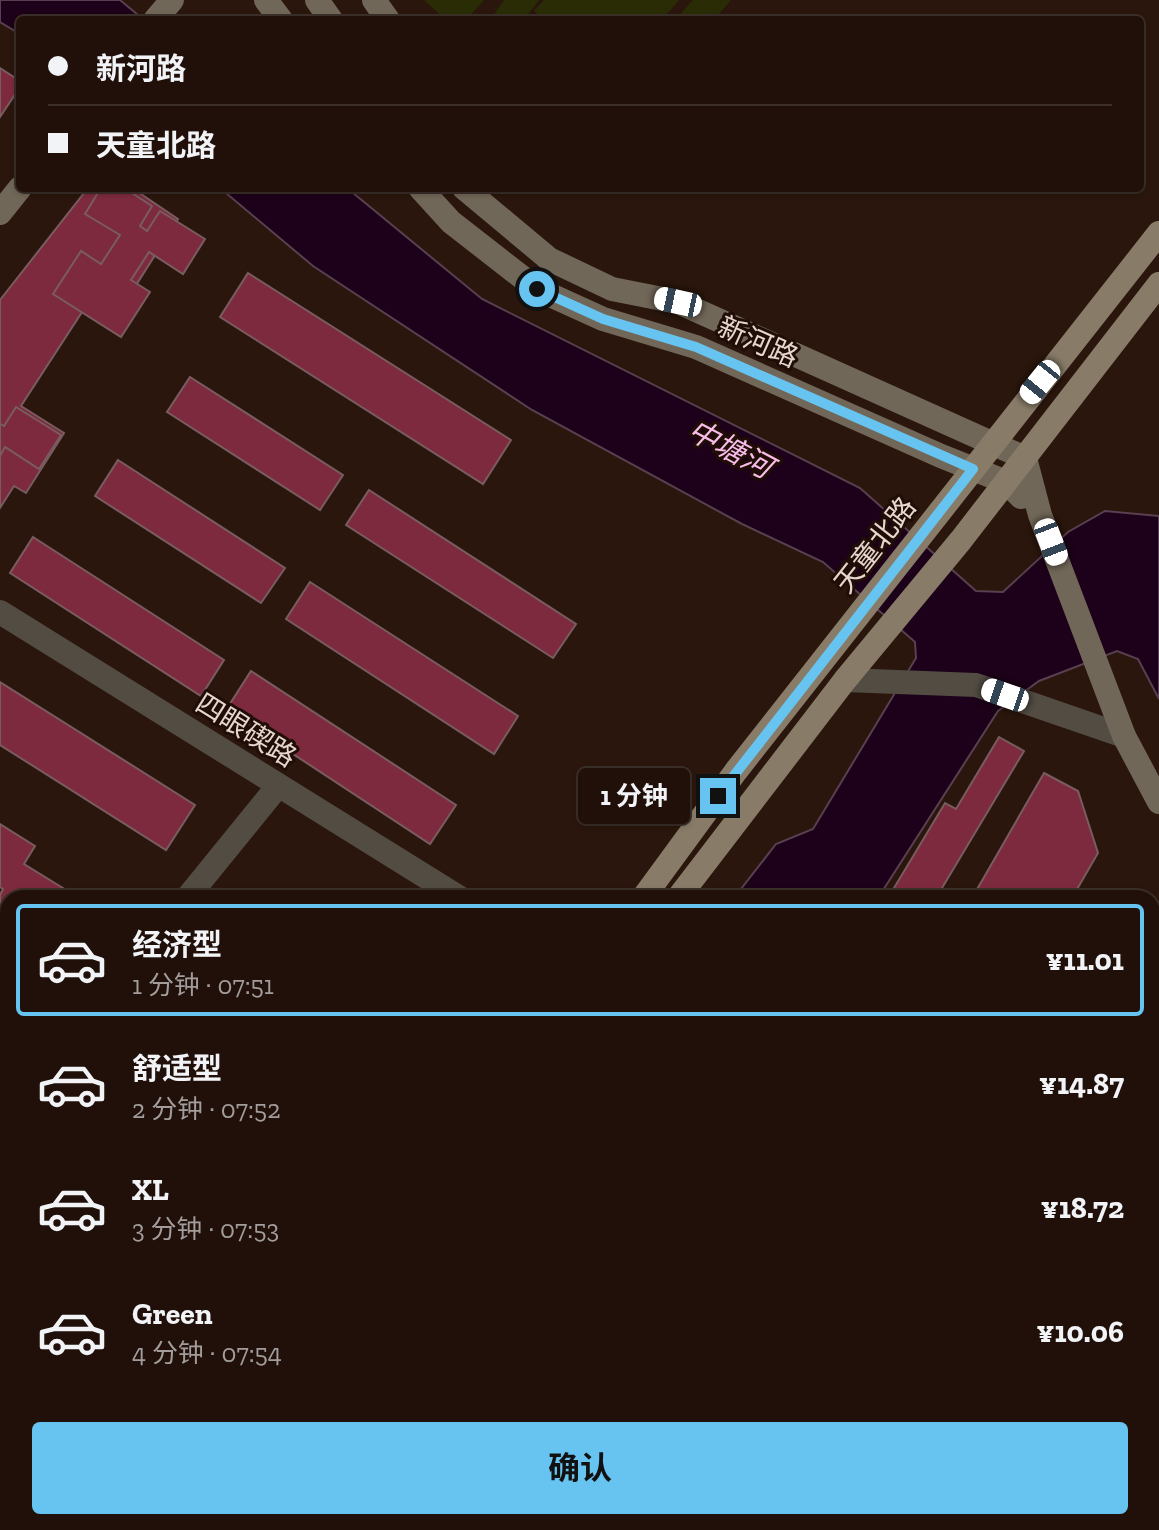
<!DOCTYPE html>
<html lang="zh">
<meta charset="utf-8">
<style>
body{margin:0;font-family:"Zilla Slab","Noto Sans SC",serif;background:#2d1e17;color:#f1f3f6;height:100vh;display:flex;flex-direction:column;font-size:30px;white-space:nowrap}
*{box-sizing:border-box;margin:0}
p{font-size:26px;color:#a29d9c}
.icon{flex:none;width:44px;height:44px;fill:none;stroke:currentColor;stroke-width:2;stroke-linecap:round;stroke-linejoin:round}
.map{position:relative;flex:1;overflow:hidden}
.sheet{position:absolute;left:0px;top:890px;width:1160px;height:640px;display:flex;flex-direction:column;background:#201009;border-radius:24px 24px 0 0;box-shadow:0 2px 6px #0004,0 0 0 2px #3d302a}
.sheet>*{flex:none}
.banner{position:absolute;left:16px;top:16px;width:1128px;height:176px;border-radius:8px;box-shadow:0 2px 6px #0004,0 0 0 2px #3d302a;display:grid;align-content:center;height:176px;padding:0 32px;background:#201009}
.end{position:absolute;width:36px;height:36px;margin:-18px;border:10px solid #67c4f0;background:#111;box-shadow:0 0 0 4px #111}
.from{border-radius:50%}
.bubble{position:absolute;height:56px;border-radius:8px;background:#201009;box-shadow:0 2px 6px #0004,0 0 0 2px #3d302a;font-size:26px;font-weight:700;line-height:56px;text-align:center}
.car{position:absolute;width:24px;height:48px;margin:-24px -12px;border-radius:10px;box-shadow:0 0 6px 2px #0007;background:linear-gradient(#fff 24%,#345 0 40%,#fff 0 76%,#345 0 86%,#fff 0)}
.banner b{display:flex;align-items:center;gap:28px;height:76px;font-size:30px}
.banner b+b{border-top:2px solid #3d302a}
.banner i{width:20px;height:20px;background:#f1f3f6}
ul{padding:14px 0 0;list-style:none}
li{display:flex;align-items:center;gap:24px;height:112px;margin:0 16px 12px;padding:0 16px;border:4px solid transparent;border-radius:8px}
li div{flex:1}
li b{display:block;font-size:30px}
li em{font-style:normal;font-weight:700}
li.on{border-color:#67c4f0}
li>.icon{width:72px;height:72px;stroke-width:1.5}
.action{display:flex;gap:16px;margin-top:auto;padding:16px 32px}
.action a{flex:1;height:92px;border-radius:8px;background:#67c4f0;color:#111;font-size:32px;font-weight:700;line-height:92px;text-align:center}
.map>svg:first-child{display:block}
.green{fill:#292c04}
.water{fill:#1d0019;stroke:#594050;stroke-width:2}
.building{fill:#7e2a3e;stroke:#785c5f;stroke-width:2}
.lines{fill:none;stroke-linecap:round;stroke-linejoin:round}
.minor{stroke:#524c43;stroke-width:24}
.secondary{stroke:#716758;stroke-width:24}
.primary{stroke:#887c69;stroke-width:24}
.route{stroke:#67c4f0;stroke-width:10}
.labels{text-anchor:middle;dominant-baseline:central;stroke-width:6;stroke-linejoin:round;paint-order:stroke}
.street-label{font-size:28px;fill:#e5d6d0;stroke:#200d05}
.water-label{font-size:30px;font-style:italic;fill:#f7bce9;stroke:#200d05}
</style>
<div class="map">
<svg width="1159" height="1530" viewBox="0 0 1159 1530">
<rect width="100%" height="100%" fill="#2a160c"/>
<g class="green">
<path d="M424 0H484L466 20H446Z"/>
<path d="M504 0H539L524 20H490Z"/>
<path d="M544 0H679L662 20H544L534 11Z"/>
<path d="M693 0H731L714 20H675Z"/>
</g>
<g class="water">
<path d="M0 0H120L144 20H20V34L0 22Z"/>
<path d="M220 188H347L482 299 860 488 976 591 1003 592 1068 532 1105 511 1159 516V699L1138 659 1117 651 1039 681 998 711 878 898H734L776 844 813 829 916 658 915 642 823 562 742 524 532 410 313 266Z"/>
<path d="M290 1522H467L463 1530H287Z"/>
</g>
<g class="building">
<path d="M0 68 20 81V87L0 117Z"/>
<path d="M88 188H132L178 219 112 323 86 306 21 406 64 433 26 493 14 486 0 508V300Z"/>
<path d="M101 188H124L152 206 140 226 147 231 160 211 205 239 183 274 149 252 131 280 150 292 121 337 53 294 81 251 101 264 120 235 85 214Z"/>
<path d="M248 273 511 440 483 484 220 317Z"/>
<path d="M190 377 343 475 320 510 167 412Z"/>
<path d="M16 407 61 435 39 469 5 447 0 456V424L4 426Z"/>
<path d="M118 460 285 568 261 603 95 496Z"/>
<path d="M369 490 576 624 553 658 346 525Z"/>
<path d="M33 537 224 660 201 696 10 573Z"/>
<path d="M310 582 518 716 494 754 286 619Z"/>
<path d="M251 671 456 805 430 844 226 710Z"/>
<path d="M0 682 195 805 166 850 0 745Z"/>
<path d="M999 737 1024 751 936 898H888L945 803 956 809Z"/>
<path d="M1044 773 1078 791 1098 853 1072 898H972Z"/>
<path d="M0 824 35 846 24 864 79 898H8V916L0 911V895L3 889 0 887Z"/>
<path d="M8 998V1067L0 1062V1004L3 1006Z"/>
<path d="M1152 1119 1159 1123V1247L1152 1243Z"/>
<path d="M0 1277 8 1282V1332L0 1327Z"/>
<path d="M0 1407 8 1413V1463L0 1457Z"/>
<path d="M8 1496V1522H38L30 1530H0V1505Z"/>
<path d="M614 1522H899L894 1530H627Z"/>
<path d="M1062 1522H1115L1128 1530H1075Z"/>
</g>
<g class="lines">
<g class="minor">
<path d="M0 612 460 898"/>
<path d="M845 680 976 685 1124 736"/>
<path d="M187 898 278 786"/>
<path d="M0 1132 8 1122"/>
</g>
<g class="secondary">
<path d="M266 0 281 20"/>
<path d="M317 0 331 20"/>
<path d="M374 0 388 20"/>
<path d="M155 20 172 0"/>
<path d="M420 188 451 222 537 289 603 319 696 347 941 456 1006 482 1021 497"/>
<path d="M464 188 549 259 612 289 678 302 1025 458 1040 515 1124 736 1159 802"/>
<path d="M0 213 20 188"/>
</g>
<g class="primary">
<path d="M643 898 736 771 1159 233"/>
<path d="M678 898 845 680 961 540 1159 284"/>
<path d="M100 1530 107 1522"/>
<path d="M142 1530 149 1522"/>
</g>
</g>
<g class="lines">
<path class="route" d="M537 289 603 319 696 347 973 469 718 796"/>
</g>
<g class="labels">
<g class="street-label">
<text transform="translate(758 342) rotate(24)">新河路</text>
<text transform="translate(875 545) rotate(-52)">天童北路</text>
<text transform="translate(246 730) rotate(32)">四眼碶路</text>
</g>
<g class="water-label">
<text transform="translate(730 449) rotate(28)">中塘河</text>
</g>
</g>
</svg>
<i class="end from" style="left:537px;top:289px"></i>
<i class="end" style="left:718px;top:796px"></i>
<div class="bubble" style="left:578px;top:768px;width:112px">1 分钟</div>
<i class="car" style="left:678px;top:302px;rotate:282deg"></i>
<i class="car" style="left:1040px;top:382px;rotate:219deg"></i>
<i class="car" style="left:1051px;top:542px;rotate:159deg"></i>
<i class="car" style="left:1005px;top:695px;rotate:289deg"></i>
<div class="banner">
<b><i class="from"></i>新河路</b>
<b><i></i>天童北路</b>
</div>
<section class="sheet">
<ul>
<li class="on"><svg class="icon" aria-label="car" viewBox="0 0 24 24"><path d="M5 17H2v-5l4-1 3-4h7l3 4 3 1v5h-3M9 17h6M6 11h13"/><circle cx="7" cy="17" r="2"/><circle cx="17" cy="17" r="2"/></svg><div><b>经济型</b><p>1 分钟 · 07:51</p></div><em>¥11.01</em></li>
<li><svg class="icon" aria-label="car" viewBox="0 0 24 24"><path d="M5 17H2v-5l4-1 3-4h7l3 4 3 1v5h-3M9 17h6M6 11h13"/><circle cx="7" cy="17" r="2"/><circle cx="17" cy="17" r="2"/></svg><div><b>舒适型</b><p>2 分钟 · 07:52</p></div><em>¥14.87</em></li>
<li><svg class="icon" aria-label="car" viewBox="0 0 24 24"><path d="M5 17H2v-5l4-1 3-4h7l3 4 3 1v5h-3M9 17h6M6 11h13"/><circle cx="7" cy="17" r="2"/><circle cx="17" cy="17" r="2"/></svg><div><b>XL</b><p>3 分钟 · 07:53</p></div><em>¥18.72</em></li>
<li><svg class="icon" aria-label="car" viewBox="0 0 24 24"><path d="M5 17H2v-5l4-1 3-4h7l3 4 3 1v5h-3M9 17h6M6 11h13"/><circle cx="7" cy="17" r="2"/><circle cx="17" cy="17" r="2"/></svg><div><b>Green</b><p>4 分钟 · 07:54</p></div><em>¥10.06</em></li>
</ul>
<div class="action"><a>确认</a></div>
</section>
</div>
